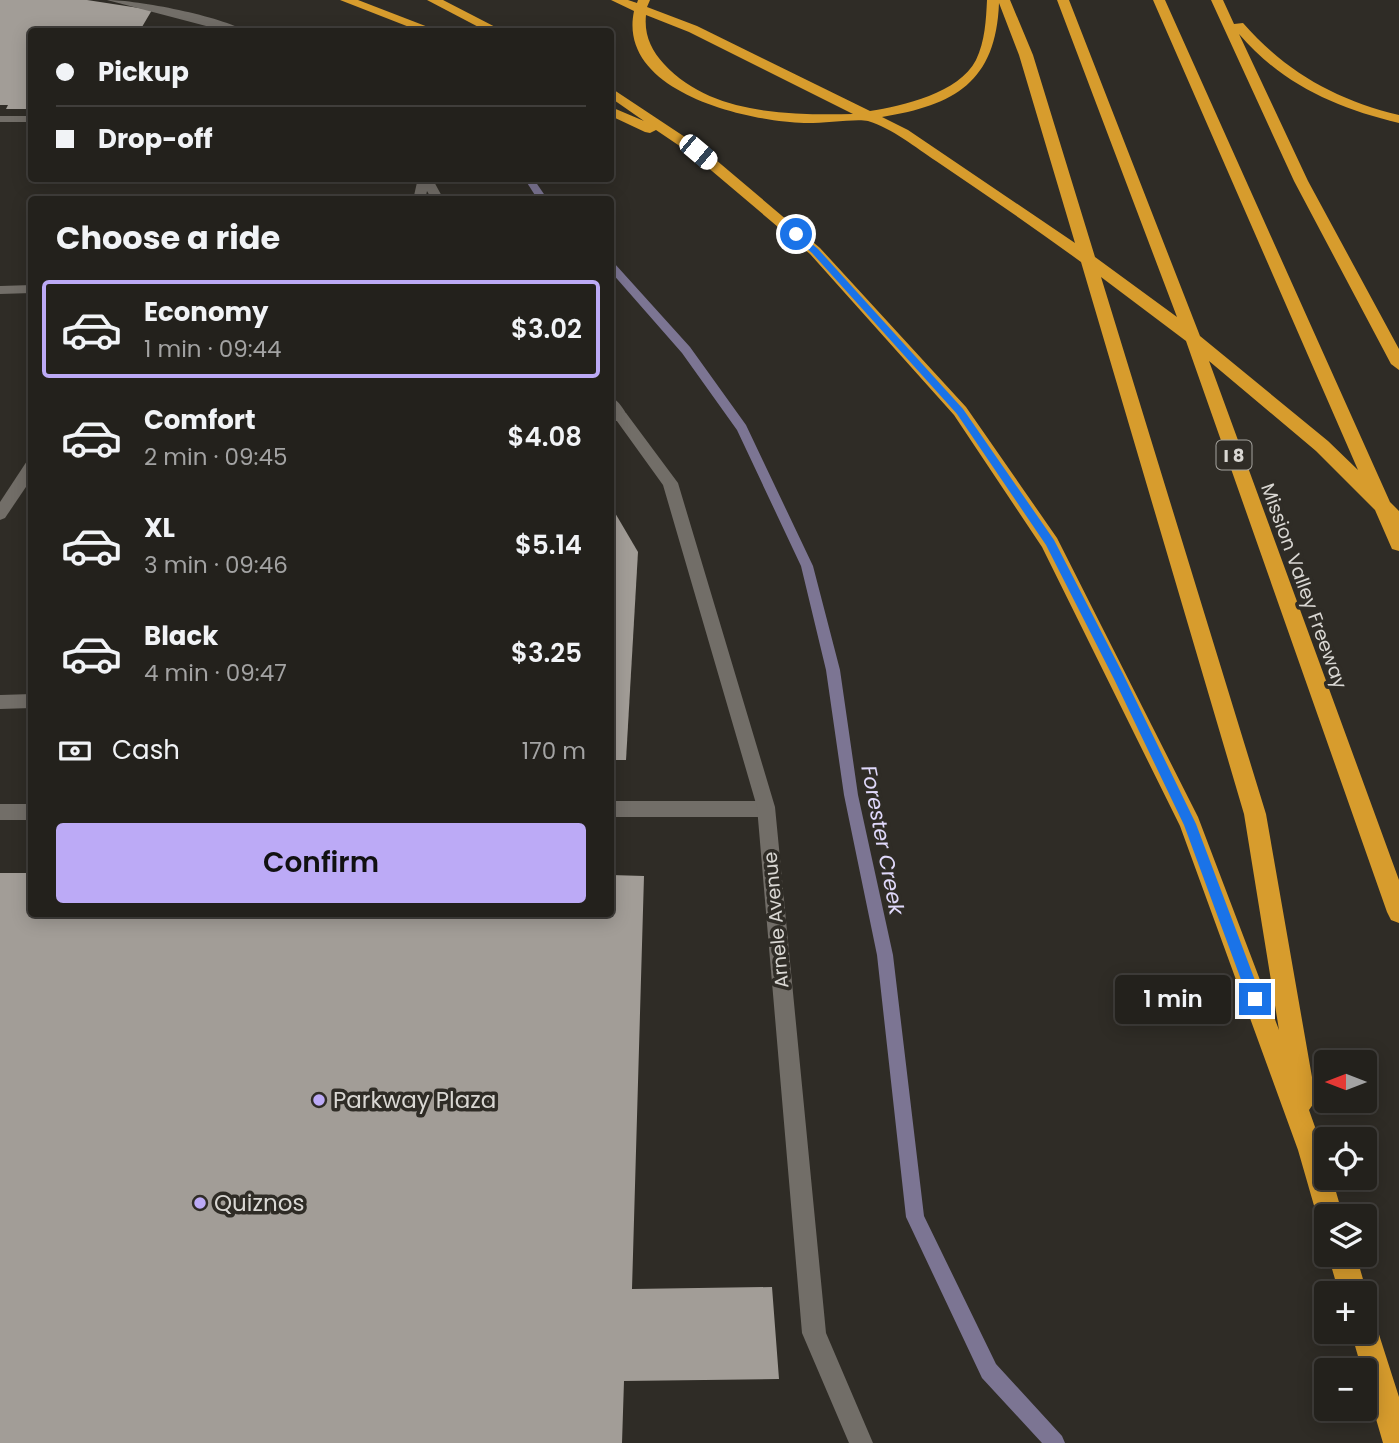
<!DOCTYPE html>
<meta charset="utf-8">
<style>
body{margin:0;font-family:Poppins,sans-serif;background:#2b2925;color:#f1f3f6;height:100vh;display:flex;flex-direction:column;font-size:26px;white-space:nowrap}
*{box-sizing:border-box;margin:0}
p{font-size:23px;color:#a3a3a3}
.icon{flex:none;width:38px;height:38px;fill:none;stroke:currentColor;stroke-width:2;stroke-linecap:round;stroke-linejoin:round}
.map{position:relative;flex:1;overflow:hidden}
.details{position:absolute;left:28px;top:196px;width:586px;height:721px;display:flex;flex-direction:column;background:#23211c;border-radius:7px;box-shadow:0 4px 18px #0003,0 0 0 2px #403e3b}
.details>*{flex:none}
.guide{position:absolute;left:28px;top:28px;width:586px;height:154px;border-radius:7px;box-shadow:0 4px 18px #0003,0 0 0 2px #403e3b;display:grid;align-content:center;height:154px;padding:0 28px;background:#23211c}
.needle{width:46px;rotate:270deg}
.buttons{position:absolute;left:1314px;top:1050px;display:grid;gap:14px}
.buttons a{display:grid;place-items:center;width:63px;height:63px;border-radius:7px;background:#23211c;box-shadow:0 4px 18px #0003,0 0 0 2px #403e3b;font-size:35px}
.end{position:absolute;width:32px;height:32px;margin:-16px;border:9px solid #1a73e8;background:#fff;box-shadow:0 0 0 4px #fff}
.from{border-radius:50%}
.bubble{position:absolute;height:49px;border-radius:7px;background:#23211c;box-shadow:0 4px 18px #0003,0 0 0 2px #403e3b;font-size:23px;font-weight:600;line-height:49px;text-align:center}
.car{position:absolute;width:21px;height:42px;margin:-21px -10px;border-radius:9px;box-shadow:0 0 5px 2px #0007;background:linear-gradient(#fff 24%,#345 0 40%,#fff 0 76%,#345 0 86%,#fff 0)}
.guide b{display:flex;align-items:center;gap:24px;height:66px;font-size:26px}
.guide b+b{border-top:2px solid #403e3b}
.guide i{width:18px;height:18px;background:#f1f3f6}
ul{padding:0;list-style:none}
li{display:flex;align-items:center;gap:21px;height:98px;margin:0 14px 10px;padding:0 14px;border:4px solid transparent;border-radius:7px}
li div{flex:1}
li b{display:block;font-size:26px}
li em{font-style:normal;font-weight:600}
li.selected{border-color:#bcaaf6}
li>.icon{width:63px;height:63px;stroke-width:1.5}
h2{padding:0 28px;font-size:32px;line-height:84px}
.pay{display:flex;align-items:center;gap:18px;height:77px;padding:0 28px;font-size:26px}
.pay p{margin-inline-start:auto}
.button{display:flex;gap:14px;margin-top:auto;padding:14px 28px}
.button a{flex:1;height:80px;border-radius:7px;background:#bcaaf6;color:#111;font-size:28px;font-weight:600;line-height:80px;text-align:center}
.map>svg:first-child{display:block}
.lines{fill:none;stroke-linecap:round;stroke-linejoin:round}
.stream{fill:#7c7593;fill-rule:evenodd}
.building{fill:#a29d97}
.service{fill:#726e68;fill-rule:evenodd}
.minor{fill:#726e68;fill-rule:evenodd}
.motorway{fill:#d79c2d;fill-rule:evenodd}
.route{fill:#1a73e8}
.poi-dot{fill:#bcaaf6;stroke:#2f2c26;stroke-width:2.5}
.labels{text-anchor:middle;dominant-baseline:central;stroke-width:7;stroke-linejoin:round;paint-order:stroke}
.shield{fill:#2f2c26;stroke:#a6a49f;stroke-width:2}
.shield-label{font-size:18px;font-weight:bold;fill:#d9d7d3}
.street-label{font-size:19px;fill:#d9d7d3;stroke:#2f2c26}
.water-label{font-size:21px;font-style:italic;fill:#e0d9fb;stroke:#2f2c26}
.near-poi-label{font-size:23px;fill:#d9d7d3;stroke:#2f2c26;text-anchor:start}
</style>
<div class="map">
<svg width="1399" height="1443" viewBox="0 0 1399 1443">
<rect width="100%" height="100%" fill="#2f2c26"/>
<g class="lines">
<g class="stream">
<path d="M524 178H533L548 200H538Z"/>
<path d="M611 263 615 264 690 347 746 425 813 566 840 670 858 795 893 955 924 1216 996 1364 1062 1436 1065 1443H1042L982 1378 906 1217 877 955 844 795 826 670 801 566 737 430 682 353 611 272Z"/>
</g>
</g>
<g class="building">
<path d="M0 0H87L152 10 139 32H32V109H6L8 105H0Z"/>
<path d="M611 506 638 552 626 760H611Z"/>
<path d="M0 873H32V914H611V875L644 876 632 1289 772 1287 779 1379 624 1381 622 1443H0Z"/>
</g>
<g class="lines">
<g class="service">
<path d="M107 0C138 0 221 16 247 32H229Z"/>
<rect x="0" y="116" width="32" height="6"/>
<path d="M418 178H432L444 200H432L427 191 425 200H413Z"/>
<path d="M32 285V293L0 294V286Z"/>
<path d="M611 398C619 400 624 410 628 417L626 421H616L611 413Z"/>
<path d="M32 460V478L5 518 0 520V502L27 461Z"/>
<path d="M32 694V708L0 709V695Z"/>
<path d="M611 801H766L772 803 775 809 772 815 766 817H611Z"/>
<rect x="0" y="804" width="32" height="16"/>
</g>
<path class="minor" d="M621 412 626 413 678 483 775 807 826 1333 873 1443H849L802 1333 757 807 663 485 614 417Z"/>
<g class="motorway">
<path d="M340 0H358L441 32H422Z"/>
<path d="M427 0H443L505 32H488Z"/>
<path d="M611 0H628L637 3 638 0H650L647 7 697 26 870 111C903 106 959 93 976 60 985 41 986 20 987 0H1010L1033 55 1095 257 1177 317 1057 0H1069L1200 336 1328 441 1358 470 1153 0H1165L1390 502 1399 511V551L1392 549 1375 510 1316 451 1209 361 1399 880V923L1391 920 1387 912 1186 341 1101 277 1266 814 1316 1100 1309 1110 1326 1158V1178H1332L1343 1216H1326V1228L1320 1226 1317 1216 1298 1150 1180 826 1042 547 954 415 810 254 693 155 656 130 650 133 645 132 611 116V107L644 121 611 98V88L703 149 820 248 966 407 1057 538 1198 817 1279 1030 1244 814 1081 262C1033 227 985 194 936 161 916 148 892 128 868 121 857 118 819 124 804 123 747 121 617 92 634 11ZM999 3 1019 55 1075 243 908 130 882 117C955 105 996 82 999 3ZM646 15 689 32 853 114C789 115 711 115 664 64 651 50 644 35 646 15Z"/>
<path d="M1211 0H1223L1234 24 1243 23C1286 72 1336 100 1399 115V123C1336 108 1282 84 1239 34L1308 181 1399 349V370L1391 364 1294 181Z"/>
<path d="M1328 1255H1356L1367 1293 1365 1298V1293H1339Z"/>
<path d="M1365 1318 1375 1322 1399 1397V1443H1383L1365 1381V1370H1362L1351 1332H1365Z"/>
</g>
</g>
<path class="route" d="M793 233H799L818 249 963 409 1054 540 1123 674 1196 824 1262 999 1260 1004H1250L1184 825 1114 679 1046 545 957 414 812 253 793 236Z"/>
<g class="poi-dot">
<circle cx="319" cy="1100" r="7"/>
<circle cx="200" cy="1203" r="7"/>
</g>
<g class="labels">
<rect class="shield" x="1216.5" y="440.5" width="35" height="29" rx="5"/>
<g class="shield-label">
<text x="1234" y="455">I 8</text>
</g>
<g class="street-label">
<text transform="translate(1304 586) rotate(70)">Mission Valley Freeway</text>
<text transform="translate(776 920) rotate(-95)">Arnele Avenue</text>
</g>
<g class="water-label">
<text transform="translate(883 840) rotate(79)">Forester Creek</text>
</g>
<g class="near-poi-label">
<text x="333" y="1100">Parkway Plaza</text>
<text x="214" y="1203">Quiznos</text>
</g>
</g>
</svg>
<div class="buttons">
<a><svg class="needle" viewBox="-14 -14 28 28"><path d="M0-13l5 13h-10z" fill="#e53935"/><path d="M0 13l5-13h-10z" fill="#a3a3a3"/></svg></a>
<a><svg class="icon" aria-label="locate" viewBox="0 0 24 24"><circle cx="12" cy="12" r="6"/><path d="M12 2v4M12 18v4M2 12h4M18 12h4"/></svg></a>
<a><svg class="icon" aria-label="layers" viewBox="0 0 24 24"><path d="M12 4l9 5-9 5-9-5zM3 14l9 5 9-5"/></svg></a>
<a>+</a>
<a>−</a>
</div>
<i class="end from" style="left:796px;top:234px"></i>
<i class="end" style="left:1255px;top:999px"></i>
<div class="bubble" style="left:1115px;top:975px;width:116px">1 min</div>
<i class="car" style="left:698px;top:152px;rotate:130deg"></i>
<div class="guide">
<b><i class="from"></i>Pickup</b>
<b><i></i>Drop-off</b>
</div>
<section class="details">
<h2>Choose a ride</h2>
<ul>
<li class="selected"><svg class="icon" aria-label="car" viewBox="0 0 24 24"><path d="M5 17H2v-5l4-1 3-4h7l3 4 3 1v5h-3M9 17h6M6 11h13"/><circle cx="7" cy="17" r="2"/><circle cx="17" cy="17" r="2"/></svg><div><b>Economy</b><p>1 min · 09:44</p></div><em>$3.02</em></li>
<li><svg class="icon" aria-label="car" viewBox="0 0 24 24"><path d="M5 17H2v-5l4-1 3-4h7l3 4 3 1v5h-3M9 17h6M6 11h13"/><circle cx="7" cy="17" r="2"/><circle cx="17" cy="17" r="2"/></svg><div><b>Comfort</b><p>2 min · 09:45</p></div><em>$4.08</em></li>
<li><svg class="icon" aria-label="car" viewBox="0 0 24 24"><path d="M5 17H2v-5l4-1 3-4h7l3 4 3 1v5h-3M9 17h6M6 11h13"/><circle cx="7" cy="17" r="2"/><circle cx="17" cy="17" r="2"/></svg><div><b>XL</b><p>3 min · 09:46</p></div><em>$5.14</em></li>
<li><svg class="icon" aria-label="car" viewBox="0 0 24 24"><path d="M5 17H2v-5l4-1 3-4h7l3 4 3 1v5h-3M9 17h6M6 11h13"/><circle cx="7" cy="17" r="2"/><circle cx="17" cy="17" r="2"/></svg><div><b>Black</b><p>4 min · 09:47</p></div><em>$3.25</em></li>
</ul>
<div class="pay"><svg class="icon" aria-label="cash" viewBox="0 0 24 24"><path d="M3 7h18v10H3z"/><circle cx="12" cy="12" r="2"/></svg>Cash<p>170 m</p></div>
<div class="button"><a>Confirm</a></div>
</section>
</div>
